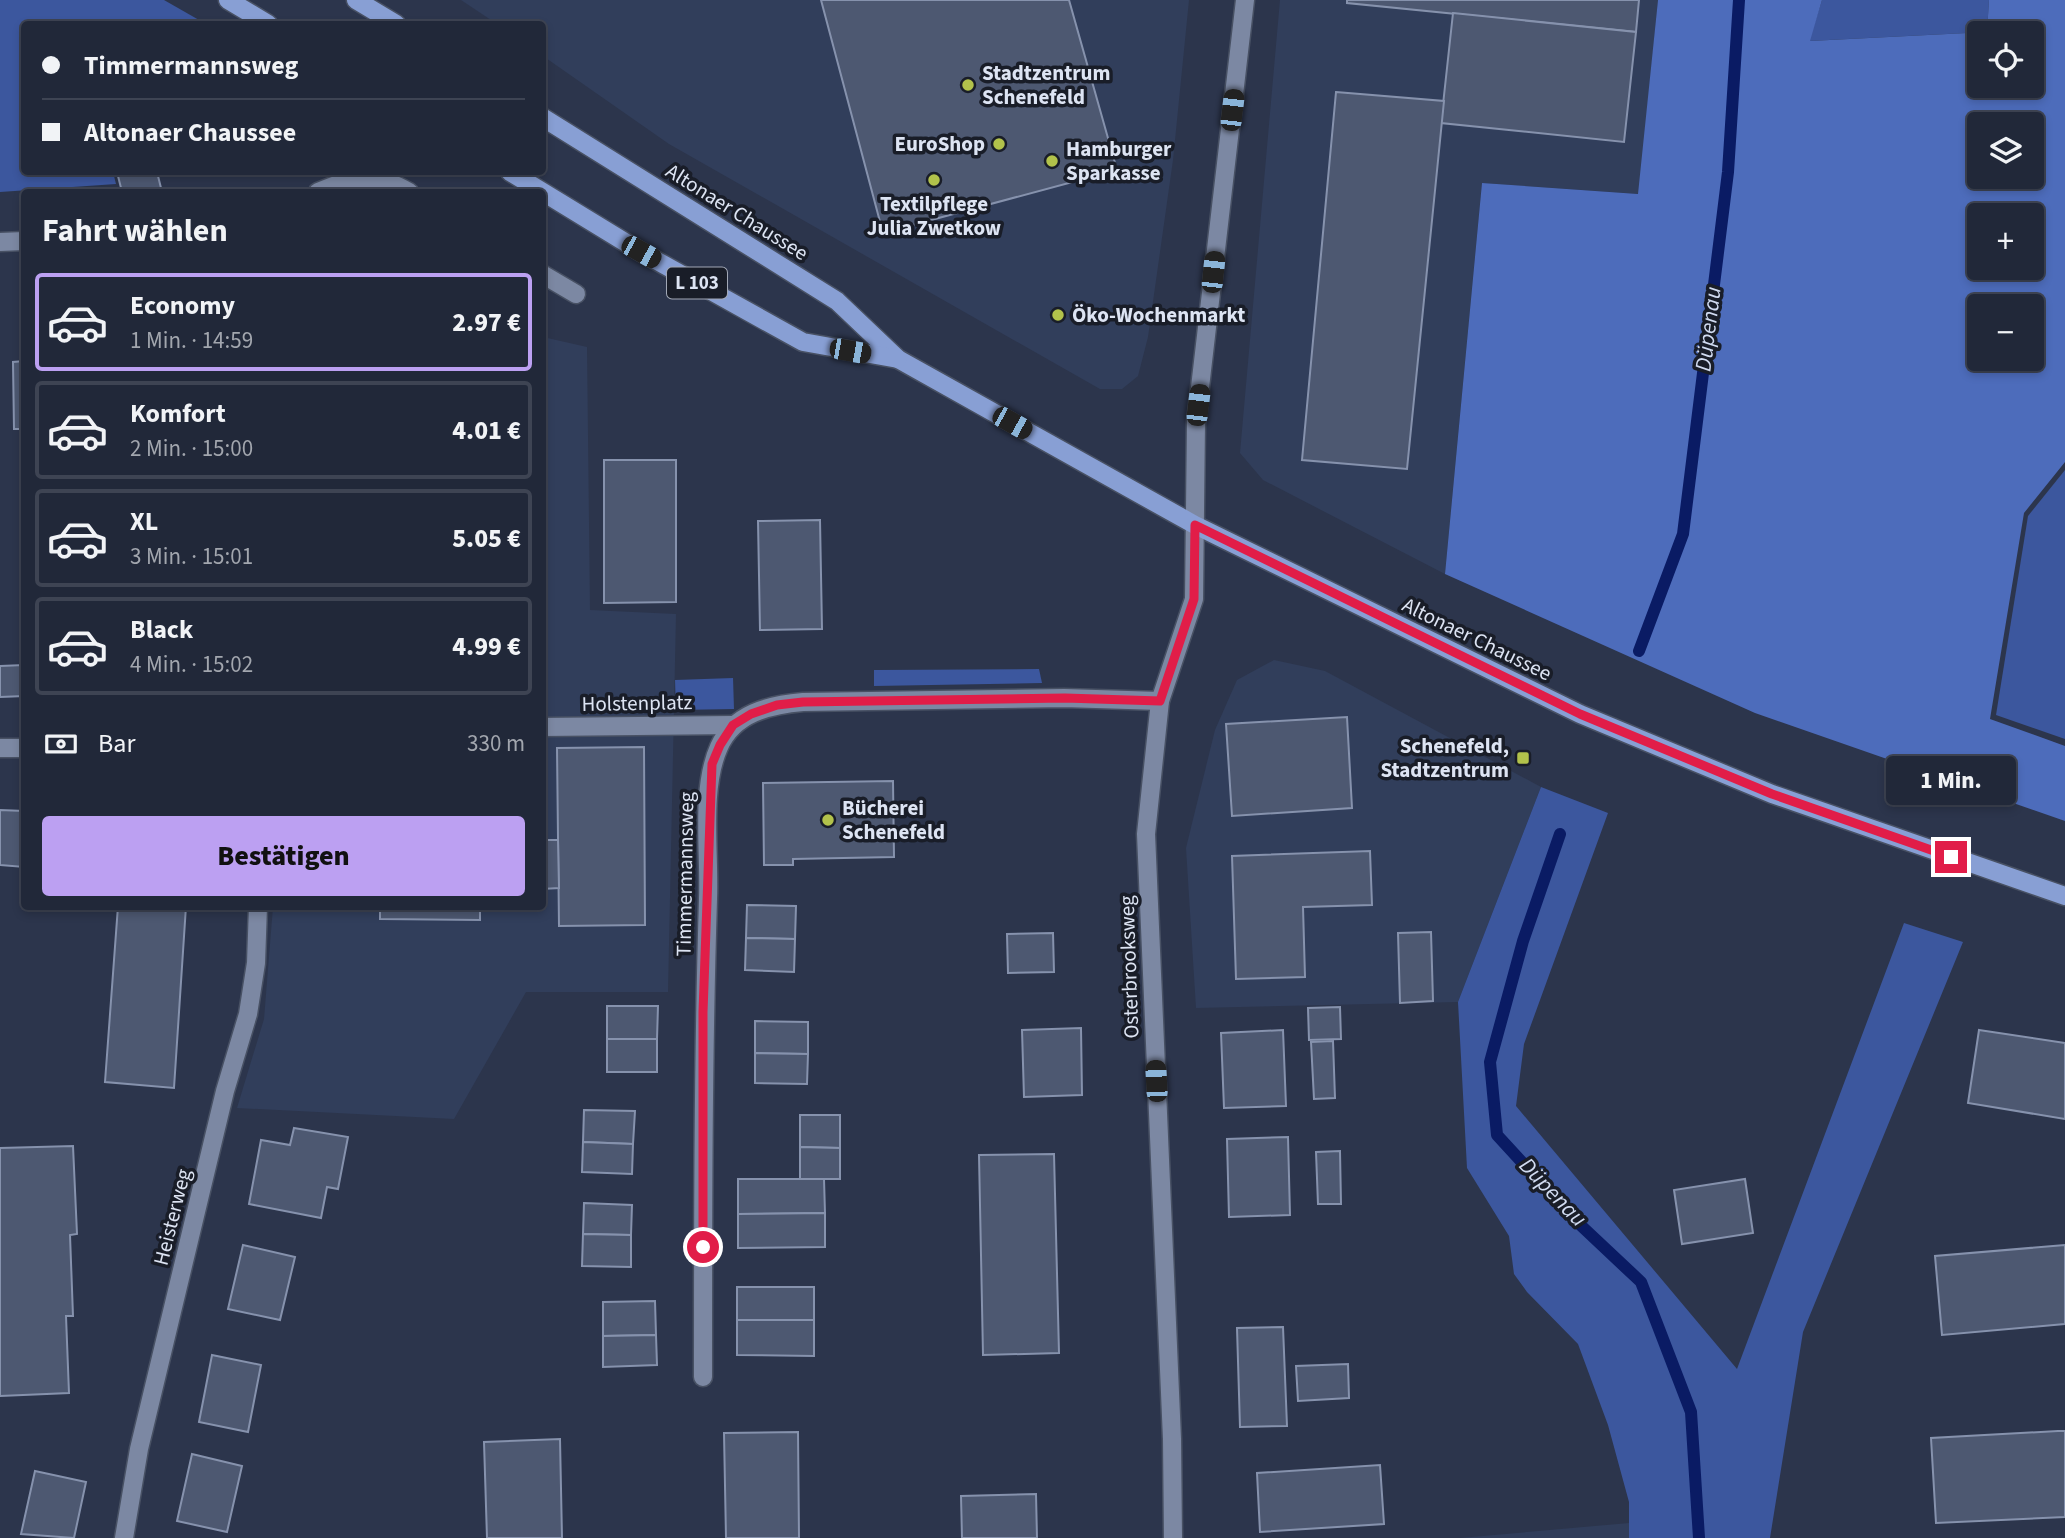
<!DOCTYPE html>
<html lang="de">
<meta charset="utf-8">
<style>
body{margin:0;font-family:"Source Sans 3",sans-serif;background:#2d3444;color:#f1f3f6;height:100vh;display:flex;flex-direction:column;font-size:26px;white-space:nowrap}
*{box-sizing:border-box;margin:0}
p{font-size:23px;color:#a2a6ae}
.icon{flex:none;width:38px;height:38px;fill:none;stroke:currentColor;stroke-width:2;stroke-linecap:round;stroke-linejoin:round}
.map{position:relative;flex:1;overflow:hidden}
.panel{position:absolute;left:21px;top:189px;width:525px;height:721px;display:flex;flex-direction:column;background:#212839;border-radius:7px;box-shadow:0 4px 10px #0003,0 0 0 2px #3e4453}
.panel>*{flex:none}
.banner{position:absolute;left:21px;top:21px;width:525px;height:154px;border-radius:7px;box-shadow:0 4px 10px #0003,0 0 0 2px #3e4453;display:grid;align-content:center;height:154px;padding:0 21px;background:#212839}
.tools{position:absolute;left:1967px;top:21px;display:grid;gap:14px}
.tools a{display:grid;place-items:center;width:77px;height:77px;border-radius:7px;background:#212839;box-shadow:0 4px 10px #0003,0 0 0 2px #3e4453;font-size:35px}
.end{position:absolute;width:32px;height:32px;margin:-16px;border:9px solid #e11d48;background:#fff;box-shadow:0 0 0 4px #fff}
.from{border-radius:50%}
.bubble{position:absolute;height:49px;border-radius:7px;background:#212839;box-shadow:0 4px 10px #0003,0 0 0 2px #3e4453;font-size:23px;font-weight:800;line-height:49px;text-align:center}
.car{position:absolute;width:21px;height:42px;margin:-21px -10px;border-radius:9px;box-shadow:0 0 5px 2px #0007;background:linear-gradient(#222 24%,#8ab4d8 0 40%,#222 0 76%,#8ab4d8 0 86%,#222 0)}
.banner b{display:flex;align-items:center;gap:24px;height:66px;font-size:26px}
.banner b+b{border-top:2px solid #3e4453}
.banner i{width:18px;height:18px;background:#f1f3f6}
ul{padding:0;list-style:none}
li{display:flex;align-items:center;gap:21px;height:98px;margin:0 14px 10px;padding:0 7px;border:4px solid #3e4453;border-radius:7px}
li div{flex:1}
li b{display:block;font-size:26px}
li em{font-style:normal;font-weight:800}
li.current{border-color:#bca0f2}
li>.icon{width:63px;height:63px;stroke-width:1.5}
h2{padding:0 21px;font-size:32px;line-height:84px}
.pay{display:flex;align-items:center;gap:18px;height:77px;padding:0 21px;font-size:26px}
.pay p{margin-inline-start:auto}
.action{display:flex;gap:14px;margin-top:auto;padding:14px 21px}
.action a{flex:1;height:80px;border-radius:7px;background:#bca0f2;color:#111;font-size:28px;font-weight:800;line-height:80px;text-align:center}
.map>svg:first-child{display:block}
.built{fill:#313e5b}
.green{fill:#3c579e}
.forest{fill:#4d6cbb;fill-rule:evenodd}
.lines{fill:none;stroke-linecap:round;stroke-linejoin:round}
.stream{stroke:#0a1b64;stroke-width:12}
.building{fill:#4d5871;stroke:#8692ad;stroke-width:2}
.minor-casing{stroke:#485164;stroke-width:21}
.major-casing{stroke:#485164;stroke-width:21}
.minor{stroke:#7c88a3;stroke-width:18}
.major{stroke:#889fd4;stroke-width:18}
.route{stroke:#e11d48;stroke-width:9}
.poi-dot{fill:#b2c24b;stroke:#191d28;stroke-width:2.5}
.labels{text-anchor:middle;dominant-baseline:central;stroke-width:7;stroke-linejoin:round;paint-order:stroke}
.shield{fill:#191d28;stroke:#a2a8b6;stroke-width:2}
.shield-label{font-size:19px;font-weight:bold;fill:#dde4f3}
.poi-label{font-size:21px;font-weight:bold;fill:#dde4f3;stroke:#191d28;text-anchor:start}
.street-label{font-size:21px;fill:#dde4f3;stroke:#191d28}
.water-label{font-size:23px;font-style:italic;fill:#d1dbf1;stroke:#191d28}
</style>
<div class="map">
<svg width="2065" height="1538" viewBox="0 0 2065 1538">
<rect width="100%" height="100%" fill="#2c354c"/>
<g class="built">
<path d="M461 0H1189L1173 160 1148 337 1138 376 1122 389H1100L669 144 543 56 542 24H497Z"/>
<path d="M1280 0H1658L1639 194 1482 183 1445 574 1263 480 1240 453Z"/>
<path d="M543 337 587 347 590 610 676 614 668 992H526L454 1119 237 1108 264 1019 273 907 542 906Z"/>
<path d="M1274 660 1325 671 1541 787 1458 1002 1196 1008 1186 848 1215 730 1237 680Z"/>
<path d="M1629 1523V1538H1460Z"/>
</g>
<g class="green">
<path d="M0 0H164L206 24H24V172H113L116 184 0 192Z"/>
<path d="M1822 0H1989L1987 32 1809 41Z"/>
<path d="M2065 470V739L1996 715 2028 516Z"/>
<path d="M1039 669 1042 683 874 686V670Z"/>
<path d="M733 678 734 709 676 710 675 680Z"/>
<path d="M1541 787 1608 813 1524 1044 1516 1106 1737 1369 1904 923 1963 942 1803 1332 1770 1538H1629V1502L1608 1425 1578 1344 1527 1292 1514 1274 1509 1236 1467 1168 1458 1002Z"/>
</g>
<path class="forest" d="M1658 0H1822L1810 41 1987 32 1989 0H2065V462L2024 513 1990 719 2065 746V821L1755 713 1445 574 1482 183 1638 194ZM1979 33H2032V86H1979ZM1979 124H2032V177H1979ZM1979 215H2032V268H1979ZM1979 306H2032V359H1979Z"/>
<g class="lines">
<g class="stream">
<path d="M1639 651 1683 534 1728 172 1739 0"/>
<path d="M1560 834 1523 941 1490 1062 1497 1135 1574 1219 1641 1282 1691 1412 1699 1538"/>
</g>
</g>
<g class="building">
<path d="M821 0H1069L1117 170 883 233Z"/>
<path d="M1347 0H1639L1636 32 1347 3Z"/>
<path d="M1453 13 1636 32 1624 142 1441 123Z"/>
<path d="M1336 92 1444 101 1407 469 1302 460Z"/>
<path d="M117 172H157L162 192H122Z"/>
<path d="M24 361V429H14L13 362Z"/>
<path d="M604 460H676V602L604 603Z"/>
<path d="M820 520 822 629 760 630 758 521Z"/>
<path d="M24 665V696L0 697V666Z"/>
<path d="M1347 717 1352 808 1232 816 1226 724Z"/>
<path d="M644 747 645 925 559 926 557 748Z"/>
<path d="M893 781 894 857 793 859V865H764L763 783Z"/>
<path d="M0 810 24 811V867L0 865Z"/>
<path d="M542 840H558L559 888 542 889Z"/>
<path d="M1370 851 1372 905 1303 907 1305 977 1236 979 1232 856Z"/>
<path d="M747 905 796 906 795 939 746 938Z"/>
<path d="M118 906H186L174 1088 105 1082Z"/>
<path d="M380 906H480V920L380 919Z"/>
<path d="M1431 932 1433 1001 1400 1003 1398 933Z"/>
<path d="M1053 933 1054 972 1008 973 1007 934Z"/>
<path d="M746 938 795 939 794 972 745 970Z"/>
<path d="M607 1006H658L657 1039H607Z"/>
<path d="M1340 1007 1341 1039 1309 1040 1308 1008Z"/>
<path d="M755 1021 808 1022V1054L755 1053Z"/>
<path d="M1081 1028 1082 1095 1024 1097 1022 1030Z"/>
<path d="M1283 1030 1286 1106 1224 1108 1221 1033Z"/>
<path d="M1979 1030 2065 1043V1119L1968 1103Z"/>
<rect x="607" y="1039" width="50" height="33"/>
<path d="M1333 1041 1335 1098 1314 1099 1311 1042Z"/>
<path d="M755 1053 808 1054 807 1084 755 1083Z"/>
<path d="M584 1110 635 1111 633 1144 583 1142Z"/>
<path d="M800 1115H840V1148L800 1147Z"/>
<path d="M294 1128 348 1137 338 1189 327 1187 321 1218 249 1204 261 1140 290 1145Z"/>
<path d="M1288 1137 1290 1215 1229 1217 1227 1139Z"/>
<path d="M583 1142 633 1144 632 1174 582 1172Z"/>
<path d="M73 1146 77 1234 70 1235 73 1316H66L69 1393 0 1396V1148Z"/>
<path d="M800 1147 840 1148V1179H800Z"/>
<path d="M1340 1151 1341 1204H1318L1316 1152Z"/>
<path d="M1054 1154 1059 1353 983 1355 979 1155Z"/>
<path d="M738 1179H824L825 1213 738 1214Z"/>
<path d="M1745 1179 1753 1233 1682 1244 1674 1190Z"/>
<path d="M584 1203 632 1205 631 1235 583 1234Z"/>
<path d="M825 1213V1247L738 1248V1214Z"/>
<path d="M583 1234 631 1235V1267L582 1266Z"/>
<path d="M243 1245 295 1257 280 1320 228 1309Z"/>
<path d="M2065 1245V1324L1942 1335 1935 1256Z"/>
<rect x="737" y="1287" width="77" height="33"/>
<path d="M655 1301 656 1335 603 1336V1302Z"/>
<path d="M737 1320H814V1356L737 1355Z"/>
<path d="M1283 1327 1287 1426 1240 1427 1237 1328Z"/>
<path d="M656 1335 657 1365 603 1367V1336Z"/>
<path d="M212 1355 261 1365 248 1432 199 1422Z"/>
<path d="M1348 1364 1349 1398 1298 1401 1296 1366Z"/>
<path d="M2058 1431H2065V1517L1936 1523 1931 1438Z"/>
<path d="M798 1432 799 1538H726L724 1433Z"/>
<path d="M560 1439 562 1538H487L484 1442Z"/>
<path d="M192 1454 242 1466 227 1532 177 1521Z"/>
<path d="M1380 1465 1384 1524 1260 1532 1257 1473Z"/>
<path d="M35 1471 86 1482 74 1538 21 1534Z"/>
<path d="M1036 1494 1037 1538H962L961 1496Z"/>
</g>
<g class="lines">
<g class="minor-casing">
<g id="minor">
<path d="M318 192C354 177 373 171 409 192"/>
<path d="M0 242 24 241"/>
<path d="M542 274 576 294"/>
<path d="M542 727 733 725"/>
<path d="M0 748H24"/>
<path d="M703 1377C703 1218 703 1059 708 899 710 853 700 789 719 747 734 713 769 705 803 702L1064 698 1160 701"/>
<path d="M124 1538 139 1449 225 1091 248 1014 256 963 258 906"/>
<path d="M1173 1538 1172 1439 1146 834 1160 701 1194 599 1196 422 1245 0"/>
</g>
</g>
<g class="major-casing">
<g id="major">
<path d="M228 0 268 24"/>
<path d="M356 0 396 24"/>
<path d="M542 117 837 301 898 359 1195 525 1580 714 1772 794 2065 896"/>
<path d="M510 172 641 252 803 342 898 359"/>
</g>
</g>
<use href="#minor" class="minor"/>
<use href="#major" class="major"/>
</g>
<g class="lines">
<path class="route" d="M703 1247V1012L712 764 720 745 733 725 751 714 777 705 803 702 1065 698 1160 701 1194 599 1195 525 1580 714 1772 794 1951 857"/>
</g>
<g class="poi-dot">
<circle cx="968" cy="85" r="7"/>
<circle cx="999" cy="144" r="7"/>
<circle cx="1052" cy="161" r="7"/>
<circle cx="934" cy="180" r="7"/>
<circle cx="1058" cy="315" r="7"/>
<rect x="1516" y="751" width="14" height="14" rx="3.5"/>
<circle cx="828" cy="820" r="7"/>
</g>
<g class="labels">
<rect class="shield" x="667" y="267.5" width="60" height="31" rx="5"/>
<g class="shield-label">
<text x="697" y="283">L 103</text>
</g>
<g class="poi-label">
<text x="982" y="73">Stadtzentrum<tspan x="982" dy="24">Schenefeld</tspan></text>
<text x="985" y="144" text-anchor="end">EuroShop</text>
<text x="1066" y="149">Hamburger<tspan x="1066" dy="24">Sparkasse</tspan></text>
<text x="934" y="204" text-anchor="middle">Textilpflege<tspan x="934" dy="24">Julia Zwetkow</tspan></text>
<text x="1072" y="315">Öko-Wochenmarkt</text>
<text x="1509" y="746" text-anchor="end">Schenefeld,<tspan x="1509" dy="24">Stadtzentrum</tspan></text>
<text x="842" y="808">Bücherei<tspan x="842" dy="24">Schenefeld</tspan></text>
</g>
<g class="street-label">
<text transform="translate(737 212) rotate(32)">Altonaer Chaussee</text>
<text transform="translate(1477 639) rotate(26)">Altonaer Chaussee</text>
<text transform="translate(637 703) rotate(-1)">Holstenplatz</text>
<text transform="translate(685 874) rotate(-89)">Timmermannsweg</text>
<text transform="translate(1129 967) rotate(-92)">Osterbrooksweg</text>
<text transform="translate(172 1217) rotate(-76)">Heisterweg</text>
</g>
<g class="water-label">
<text transform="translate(1708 329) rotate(-83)">Düpenau</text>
<text transform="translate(1553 1192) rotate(46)">Düpenau</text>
</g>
</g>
</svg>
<div class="tools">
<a><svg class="icon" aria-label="locate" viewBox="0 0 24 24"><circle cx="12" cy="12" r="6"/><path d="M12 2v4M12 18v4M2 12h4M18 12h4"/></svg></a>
<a><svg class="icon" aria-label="layers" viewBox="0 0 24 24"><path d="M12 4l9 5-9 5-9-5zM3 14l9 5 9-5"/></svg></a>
<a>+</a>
<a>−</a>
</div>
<i class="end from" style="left:703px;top:1247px"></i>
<i class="end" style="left:1951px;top:857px"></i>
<div class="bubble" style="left:1886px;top:756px;width:130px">1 Min.</div>
<i class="car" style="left:1232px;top:110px;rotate:7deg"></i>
<i class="car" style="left:641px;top:252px;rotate:119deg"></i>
<i class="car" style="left:1213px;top:272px;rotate:6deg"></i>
<i class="car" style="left:850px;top:351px;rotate:100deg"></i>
<i class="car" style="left:1198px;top:405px;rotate:7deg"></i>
<i class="car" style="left:1012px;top:423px;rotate:119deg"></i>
<i class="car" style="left:1156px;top:1081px;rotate:357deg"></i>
<div class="banner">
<b><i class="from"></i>Timmermannsweg</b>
<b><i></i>Altonaer Chaussee</b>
</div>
<section class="panel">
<h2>Fahrt wählen</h2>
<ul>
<li class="current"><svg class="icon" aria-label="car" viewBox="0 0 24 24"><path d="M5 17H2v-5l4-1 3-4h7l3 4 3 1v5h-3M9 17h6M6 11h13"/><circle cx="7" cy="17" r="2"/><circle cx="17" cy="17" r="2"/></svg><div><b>Economy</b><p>1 Min. · 14:59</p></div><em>2.97 €</em></li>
<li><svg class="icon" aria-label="car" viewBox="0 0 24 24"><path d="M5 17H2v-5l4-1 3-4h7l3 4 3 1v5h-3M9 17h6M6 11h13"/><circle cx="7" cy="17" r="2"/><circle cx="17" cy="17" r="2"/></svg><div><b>Komfort</b><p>2 Min. · 15:00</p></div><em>4.01 €</em></li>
<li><svg class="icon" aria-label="car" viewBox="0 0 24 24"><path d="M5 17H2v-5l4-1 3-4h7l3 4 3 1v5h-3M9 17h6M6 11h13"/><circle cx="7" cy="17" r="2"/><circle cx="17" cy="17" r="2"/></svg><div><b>XL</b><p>3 Min. · 15:01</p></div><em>5.05 €</em></li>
<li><svg class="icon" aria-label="car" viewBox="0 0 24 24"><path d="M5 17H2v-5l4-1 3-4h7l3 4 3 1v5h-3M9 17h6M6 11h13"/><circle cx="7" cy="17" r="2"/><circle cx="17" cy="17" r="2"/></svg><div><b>Black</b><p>4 Min. · 15:02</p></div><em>4.99 €</em></li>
</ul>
<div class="pay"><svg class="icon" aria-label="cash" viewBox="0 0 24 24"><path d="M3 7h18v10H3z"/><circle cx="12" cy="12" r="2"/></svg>Bar<p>330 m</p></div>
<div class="action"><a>Bestätigen</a></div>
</section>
</div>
